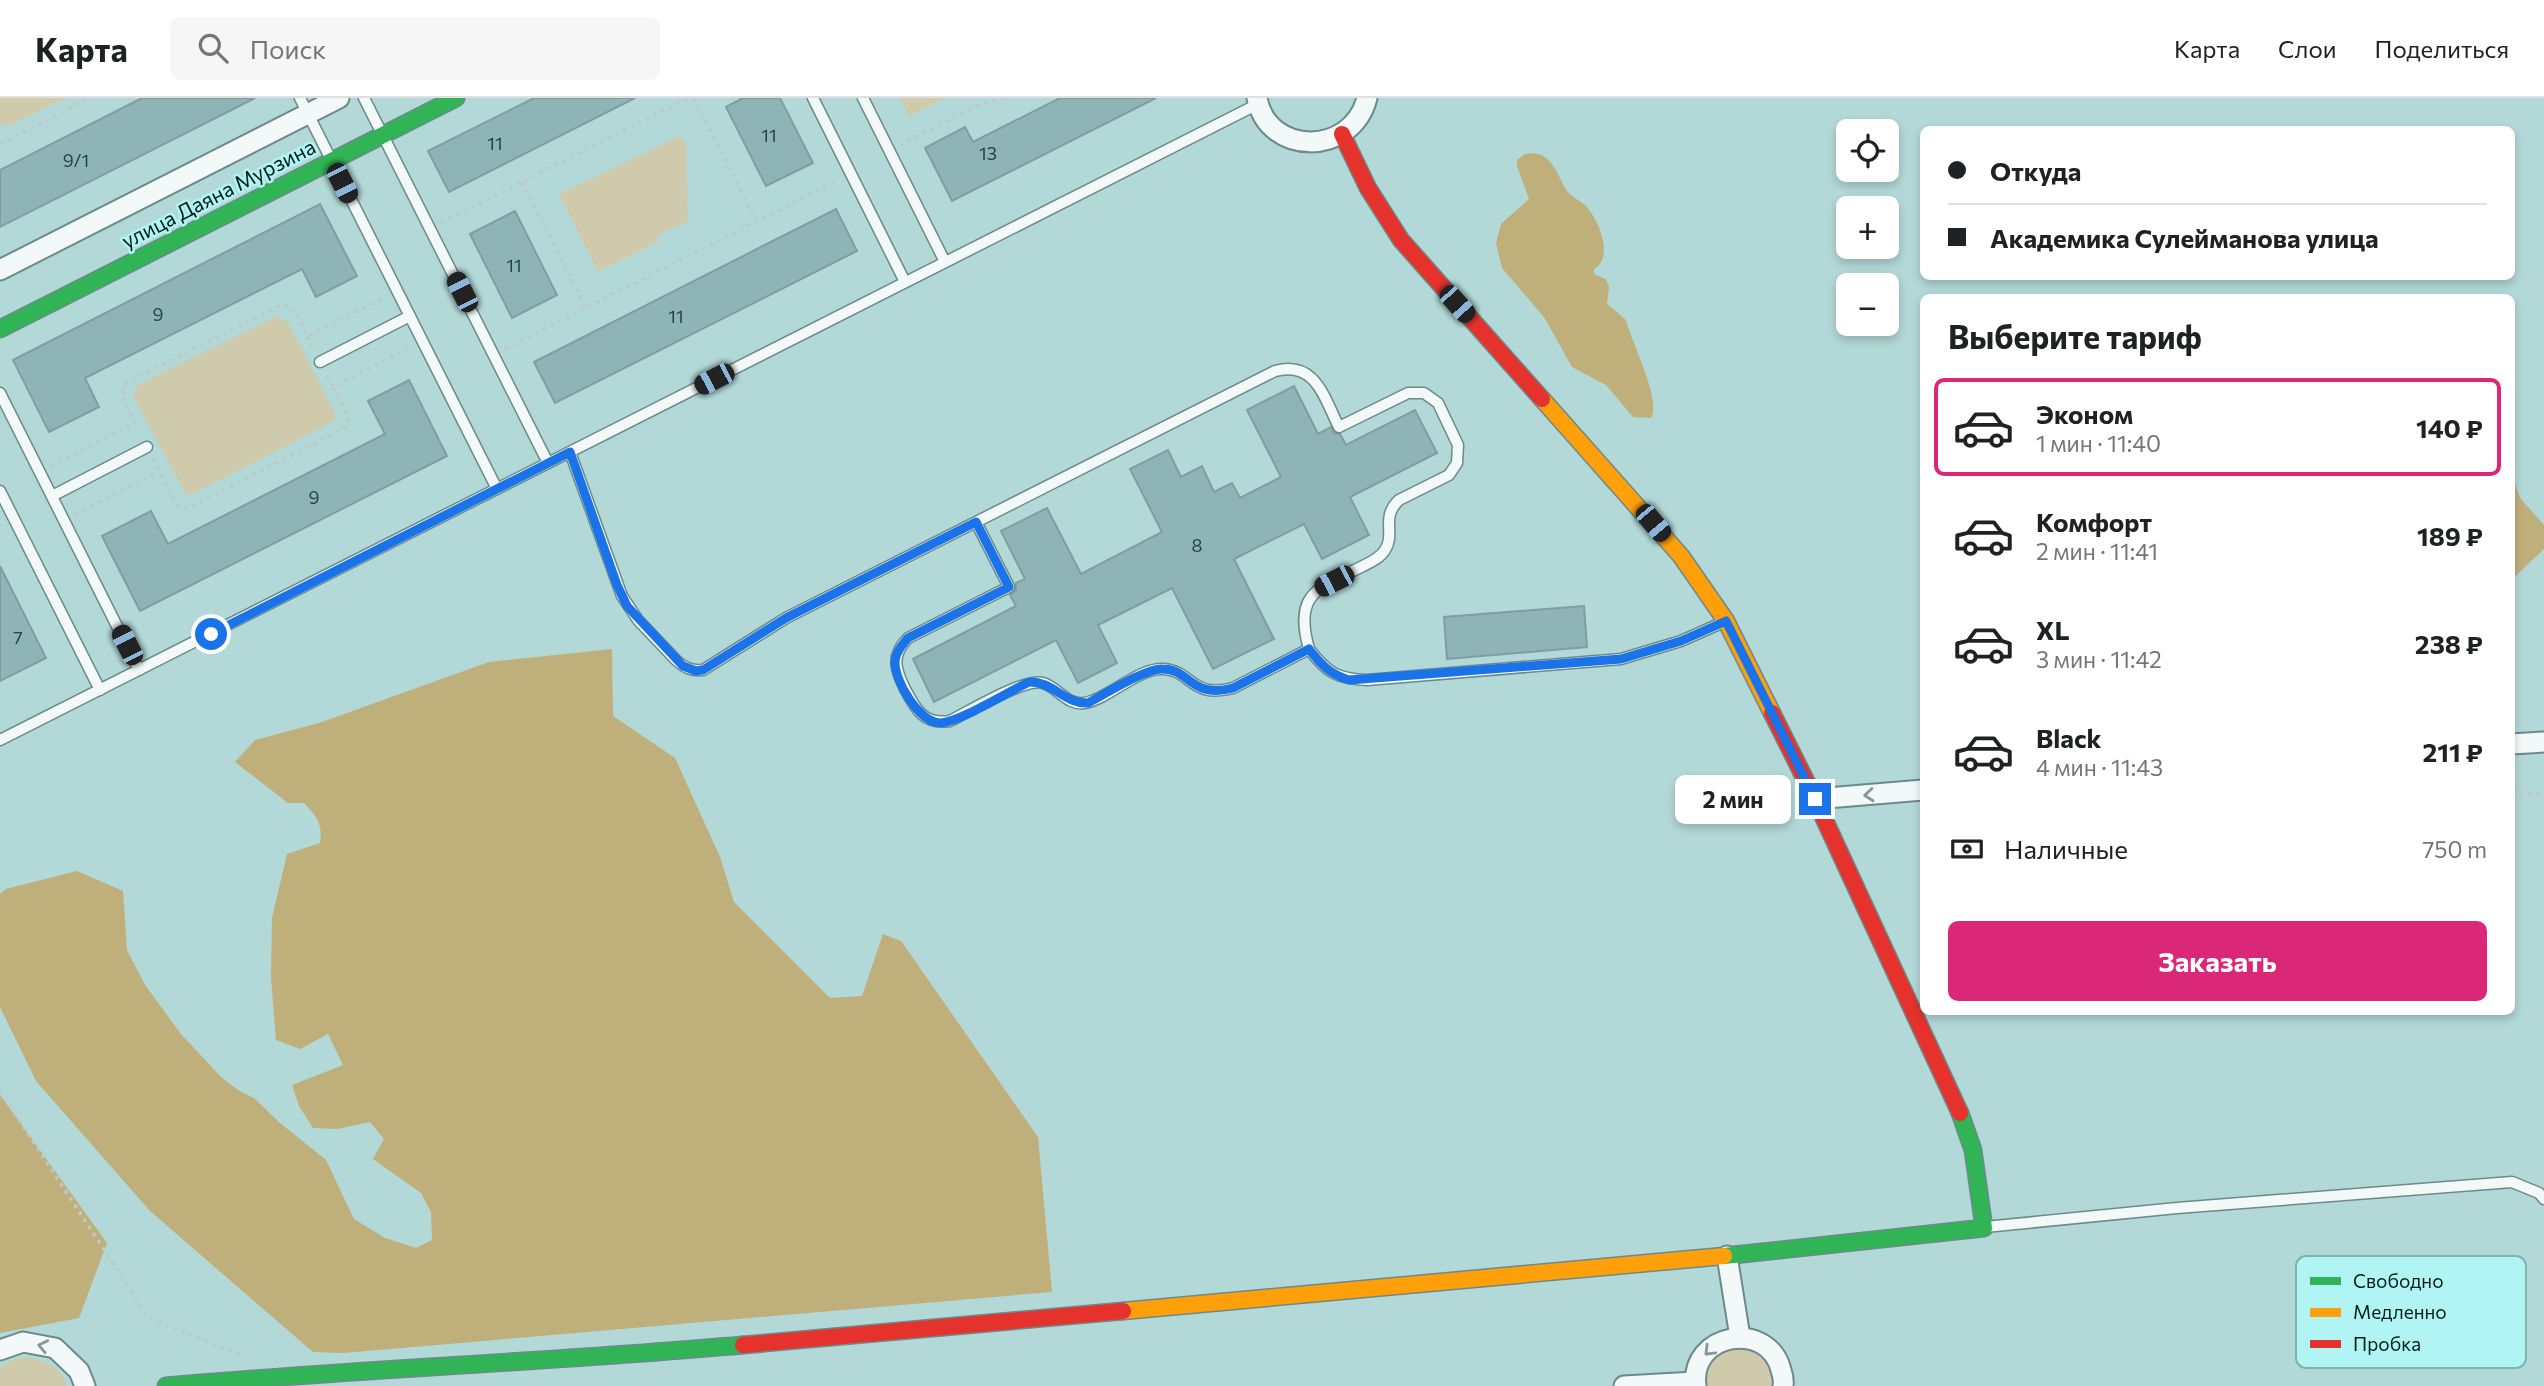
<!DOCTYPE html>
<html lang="ru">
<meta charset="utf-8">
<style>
body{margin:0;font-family:Commissioner,sans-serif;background:#f6f6f6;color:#202124;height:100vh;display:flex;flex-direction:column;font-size:26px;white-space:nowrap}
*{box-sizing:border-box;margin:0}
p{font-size:23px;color:#757577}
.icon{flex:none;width:38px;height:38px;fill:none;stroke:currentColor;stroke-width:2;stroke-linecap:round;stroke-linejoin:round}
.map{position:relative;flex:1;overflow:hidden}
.drawer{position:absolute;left:1920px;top:196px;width:595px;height:721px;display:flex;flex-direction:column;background:#fff;border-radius:10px;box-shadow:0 4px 10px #0003}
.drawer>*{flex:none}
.guide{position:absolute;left:1920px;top:28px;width:595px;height:154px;border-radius:10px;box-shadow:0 4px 10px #0003;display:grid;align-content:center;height:154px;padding:0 28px;background:#fff}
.controls{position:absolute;left:1836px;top:21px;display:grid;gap:14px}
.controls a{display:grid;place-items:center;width:63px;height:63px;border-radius:10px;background:#fff;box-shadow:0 4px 10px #0003;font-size:35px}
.end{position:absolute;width:32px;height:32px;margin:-16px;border:9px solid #1a73e8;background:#fff;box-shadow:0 0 0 4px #fff}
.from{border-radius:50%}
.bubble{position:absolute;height:49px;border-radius:10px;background:#fff;box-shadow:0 4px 10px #0003;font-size:23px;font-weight:700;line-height:49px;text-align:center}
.car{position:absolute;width:21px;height:42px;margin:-21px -10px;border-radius:9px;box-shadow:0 0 5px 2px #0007;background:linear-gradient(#222 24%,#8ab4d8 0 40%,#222 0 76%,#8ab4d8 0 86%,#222 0)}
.guide b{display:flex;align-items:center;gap:24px;height:66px;font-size:26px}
.guide b+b{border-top:2px solid #e0e0e0}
.guide i{width:18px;height:18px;background:#202124}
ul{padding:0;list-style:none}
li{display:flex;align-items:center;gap:21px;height:98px;margin:0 14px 10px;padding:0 14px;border:4px solid transparent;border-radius:10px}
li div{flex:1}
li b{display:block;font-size:26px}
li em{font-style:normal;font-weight:700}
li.current{border-color:#db2777}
li>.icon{width:63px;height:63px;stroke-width:1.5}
h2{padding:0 28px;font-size:32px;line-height:84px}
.pay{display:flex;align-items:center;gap:18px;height:77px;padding:0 28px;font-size:26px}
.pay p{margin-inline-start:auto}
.button{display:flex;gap:14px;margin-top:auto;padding:14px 28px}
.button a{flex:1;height:80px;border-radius:10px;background:#db2777;color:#fff;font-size:28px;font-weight:700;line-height:80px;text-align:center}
header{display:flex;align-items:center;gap:42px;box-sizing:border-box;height:98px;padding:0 35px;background:#fff;border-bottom:2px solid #e0e0e0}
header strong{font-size:33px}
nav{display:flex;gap:38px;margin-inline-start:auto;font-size:24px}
.search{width:490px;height:63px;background:#f6f6f6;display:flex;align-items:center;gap:18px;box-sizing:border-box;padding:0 24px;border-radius:10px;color:#757577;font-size:26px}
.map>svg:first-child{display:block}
.green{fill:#cfcaac}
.forest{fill:#bfaf7b}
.building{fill:#8eb4b8;stroke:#809d9f;stroke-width:2}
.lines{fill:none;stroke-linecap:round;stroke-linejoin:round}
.lane-casing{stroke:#6c8a8a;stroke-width:13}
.street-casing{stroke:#6c8a8a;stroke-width:23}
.fast-casing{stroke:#6c8a8a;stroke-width:19}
.slow-casing{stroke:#6c8a8a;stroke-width:19}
.jam-casing{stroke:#6c8a8a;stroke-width:19}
.path{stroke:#becac9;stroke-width:3.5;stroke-dasharray:3.5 5;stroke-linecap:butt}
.lane{stroke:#f3f9f9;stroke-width:10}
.street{stroke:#f3f9f9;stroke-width:19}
.fast{stroke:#30b455;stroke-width:16}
.slow{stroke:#ff9f0a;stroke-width:16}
.jam{stroke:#e5322d;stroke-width:16}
.oneway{stroke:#869696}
.route{stroke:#1a73e8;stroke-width:9}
.labels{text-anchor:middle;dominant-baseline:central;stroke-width:5;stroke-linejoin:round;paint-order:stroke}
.number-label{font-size:18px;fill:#244343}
.street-label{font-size:21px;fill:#011d1c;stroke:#b0f5f3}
.key{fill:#b0f5f3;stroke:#7bb4b2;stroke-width:2}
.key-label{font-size:19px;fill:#011d1c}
</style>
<header>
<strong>Карта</strong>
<div class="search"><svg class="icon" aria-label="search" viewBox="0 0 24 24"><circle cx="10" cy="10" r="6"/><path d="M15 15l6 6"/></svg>Поиск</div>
<nav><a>Карта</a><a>Слои</a><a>Поделиться</a></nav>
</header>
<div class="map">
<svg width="2544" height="1288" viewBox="0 0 2544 1288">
<rect width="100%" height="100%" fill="#b2d8d7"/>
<g class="green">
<path d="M0 0H66L8 28 0 26Z"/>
<path d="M900 0H946L909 18Z"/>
<path d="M680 38 686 44 688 123 657 138 659 143 598 174 559 96Z"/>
<path d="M277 218 288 224 335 316 334 323 193 396 185 395 135 301 134 295 138 287Z"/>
<path d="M1741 1250C1760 1254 1774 1267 1771 1288H1706C1706 1265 1718 1253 1741 1250Z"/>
<path d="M25 1259C45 1262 59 1269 68 1288H0V1270L10 1263Z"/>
</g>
<g class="forest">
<path d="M1531 55C1554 56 1557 78 1567 93 1572 99 1579 102 1585 107 1598 120 1615 159 1594 171V176L1606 181 1609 189 1607 206 1626 222C1631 244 1662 302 1651 320L1633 319 1606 287 1572 269 1544 219 1502 170 1496 145 1501 126 1529 101 1517 68V62L1525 56Z"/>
<path d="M2511 373 2520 400 2544 427V451L2511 482Z"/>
<path d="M612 551 613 618 675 660 720 759 734 804 830 900 862 898 883 836 901 843 1038 1039 1052 1194 343 1255 313 1254 150 1113 36 983 0 909V796L6 791 77 773 123 793 127 852 145 887 181 936 221 979 238 992 254 1000 280 1025 326 1062 354 1121 385 1140 416 1150 432 1142 431 1114 421 1095 373 1061 384 1041 370 1024 337 1031 313 1030 299 1008 292 987 343 967 328 936 300 951 276 942 271 880 272 820 287 756 320 745C323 727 317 718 304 705H288L235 664 255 642 319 625 489 564Z"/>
<path d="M0 997 107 1145 79 1220 0 1235Z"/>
</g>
<g class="building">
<path d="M142 0H255L0 129V72Z"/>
<path d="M534 0H635L449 94 428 53Z"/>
<path d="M743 0H780L813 65 766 88 726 9Z"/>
<path d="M1060 0H1156L952 103 925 50 965 29 973 44Z"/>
<path d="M320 106 357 178 316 199 302 171 85 280 99 309 49 334 13 262Z"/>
<path d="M836 111 857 153 555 305 534 264Z"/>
<path d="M515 113 557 197 512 220 470 136Z"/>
<path d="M409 282 447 358 140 513 102 438 151 413 168 446 385 336 368 303Z"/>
<path d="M1294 288 1318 336 1331 329 1334 335 1340 336 1346 347 1415 312 1437 355 1350 399 1369 437 1322 461 1304 426 1234 461 1274 541 1213 571 1172 490 1098 527 1117 565 1078 585 1056 542 934 604 913 561 1016 508 1010 497 1016 492V485L1025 481 1001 433 1047 410 1081 476 1162 434 1130 371 1168 352 1181 379 1202 368 1214 394 1232 385 1240 400 1281 379 1247 312Z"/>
<path d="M0 468 46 560 0 583Z"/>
<path d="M1584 508 1587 549 1447 561 1444 519Z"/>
</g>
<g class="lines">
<g class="lane-casing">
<g id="lane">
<path d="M300 0 497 391"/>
<path d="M364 0 548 365"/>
<path d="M813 0 905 184"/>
<path d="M863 0 945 164"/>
<path d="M320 264 410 218"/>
<path d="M0 295 139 572"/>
<path d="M570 354 622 498 638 522 676 562C685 570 691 573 703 572L786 520 1275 273C1316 262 1324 300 1339 329L1408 295H1424L1438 305 1458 347 1457 365 1449 377 1399 402C1380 420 1396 435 1385 452 1380 460 1371 464 1363 468 1319 490 1293 494 1309 551L1233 590C1191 601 1192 573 1164 571 1139 569 1110 600 1085 605 1067 608 1059 590 1043 585 1026 579 968 614 950 623 924 627 916 612 905 591 895 571 891 557 908 540L1009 489 976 424"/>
<path d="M0 393 100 592"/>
<path d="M52 398 147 349"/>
<path d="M1309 551C1327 575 1338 581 1367 582L1621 561 1681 543 1726 523"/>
<path d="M0 642 1258 6"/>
<path d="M1985 1129 2177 1110 2512 1084 2539 1095 2544 1101"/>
</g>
</g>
<g class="street-casing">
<g id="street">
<path d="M1257 0C1267 58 1352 59 1367 0"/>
<path d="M0 172 339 0"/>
<path d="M2511 646 2544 644"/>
<path d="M1815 701 1923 692"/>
<path d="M1727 1158 1740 1239"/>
<path d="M0 1252 23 1244 55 1250 79 1273 85 1288"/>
<path d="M1624 1288 1695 1284"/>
<path d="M1696 1288C1689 1235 1768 1221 1781 1272 1783 1278 1784 1282 1783 1288"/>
</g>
</g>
<g class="fast-casing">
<g id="fast">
<path d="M0 231 456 0"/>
<path d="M1724 1158 1984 1130 1973 1052 1960 1015"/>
<path d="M166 1288C358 1271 551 1264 743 1247"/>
</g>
</g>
<g class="slow-casing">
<g id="slow">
<path d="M1542 301 1681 458 1726 523 1772 615"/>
<path d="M1123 1213 1724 1158"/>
</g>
</g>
<g class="jam-casing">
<g id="jam">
<path d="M1342 36 1368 90 1401 142 1542 301"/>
<path d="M1772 615 1815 701 1960 1015"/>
<path d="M743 1247 1123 1213"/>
</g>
</g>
<g class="path">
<path d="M694 0 756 123"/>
<path d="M0 46 90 0"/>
<path d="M900 47 975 9 1002 0"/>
<path d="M522 84 586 210"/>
<path d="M441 125 688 0"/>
<path d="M307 238 314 252"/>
<path d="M505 251 838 82"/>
<path d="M327 278 333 289 411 249"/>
<path d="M153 361 176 406 182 410 190 409 345 330 348 319 333 289"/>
<path d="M51 368 135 325C129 312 117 299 126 285L279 208 287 207 295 213 307 238 385 199"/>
<path d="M75 416 159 374"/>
<path d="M2511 698 2544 695"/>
<path d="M0 993 147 1217 154 1222 240 1257"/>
</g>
<use href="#lane" class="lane"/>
<use href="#street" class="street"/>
<use href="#fast" class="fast"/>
<use href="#slow" class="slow"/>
<use href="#jam" class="jam"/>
</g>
<defs><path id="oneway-chevron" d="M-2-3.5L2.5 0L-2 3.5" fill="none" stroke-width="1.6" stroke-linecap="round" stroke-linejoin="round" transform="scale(1.75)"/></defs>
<g class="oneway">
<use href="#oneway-chevron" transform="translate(1869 697) rotate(175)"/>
<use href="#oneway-chevron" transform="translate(43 1248) rotate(-168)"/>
<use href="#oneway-chevron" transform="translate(1709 1253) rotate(135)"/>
</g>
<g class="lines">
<path class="route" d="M211 536 570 354 617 487 627 508 683 568 696 573 703 572 786 520 976 424 1009 489 908 540C902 547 896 554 895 563 894 583 919 624 940 625 958 625 1010 593 1029 584 1053 583 1064 606 1088 605 1105 596 1146 570 1163 571 1190 571 1190 601 1233 590L1309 551C1321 567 1330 576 1349 582L1621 561 1681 543 1726 523 1815 701"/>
</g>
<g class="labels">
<g class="number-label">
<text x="769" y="37">11</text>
<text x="495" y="45">11</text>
<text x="988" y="55">13</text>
<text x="76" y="62">9/1</text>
<text x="514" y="167">11</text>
<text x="158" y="216">9</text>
<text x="676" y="218">11</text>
<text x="314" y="399">9</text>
<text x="1197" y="447">8</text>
<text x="18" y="539">7</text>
</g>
<g class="street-label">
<text transform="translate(218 95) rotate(-27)">улица Даяна Мурзина</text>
</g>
</g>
<rect x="2296" y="1158" width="230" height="112" rx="10" class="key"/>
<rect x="2310" y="1179" width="31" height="8" fill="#30b455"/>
<rect x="2310" y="1210" width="31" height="9" fill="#ff9f0a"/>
<rect x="2310" y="1242" width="31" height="8" fill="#e5322d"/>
<g class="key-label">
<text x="2353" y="1190">Свободно</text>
<text x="2353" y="1221">Медленно</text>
<text x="2353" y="1253">Пробка</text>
</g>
</svg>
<div class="controls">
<a><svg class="icon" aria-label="locate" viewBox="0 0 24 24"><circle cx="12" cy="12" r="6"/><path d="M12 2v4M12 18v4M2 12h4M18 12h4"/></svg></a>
<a>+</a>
<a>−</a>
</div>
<i class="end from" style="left:211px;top:536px"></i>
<i class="end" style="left:1815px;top:701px"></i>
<div class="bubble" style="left:1675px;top:677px;width:116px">2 мин</div>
<i class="car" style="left:342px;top:85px;rotate:153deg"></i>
<i class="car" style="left:462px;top:194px;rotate:333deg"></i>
<i class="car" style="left:1457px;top:206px;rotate:138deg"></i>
<i class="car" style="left:714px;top:281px;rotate:243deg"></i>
<i class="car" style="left:1653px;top:425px;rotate:140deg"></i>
<i class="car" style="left:1334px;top:483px;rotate:243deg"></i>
<i class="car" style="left:127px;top:547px;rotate:333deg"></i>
<div class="guide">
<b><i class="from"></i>Откуда</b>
<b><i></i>Академика Сулейманова улица</b>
</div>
<section class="drawer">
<h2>Выберите тариф</h2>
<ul>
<li class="current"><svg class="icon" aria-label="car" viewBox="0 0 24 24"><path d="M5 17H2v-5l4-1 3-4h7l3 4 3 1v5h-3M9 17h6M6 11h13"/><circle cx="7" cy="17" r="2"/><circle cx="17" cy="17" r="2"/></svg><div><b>Эконом</b><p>1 мин · 11:40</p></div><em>140 ₽</em></li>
<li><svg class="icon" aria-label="car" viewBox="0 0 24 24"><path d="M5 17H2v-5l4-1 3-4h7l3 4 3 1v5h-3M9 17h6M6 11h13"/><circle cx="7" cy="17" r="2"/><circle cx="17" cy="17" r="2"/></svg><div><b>Комфорт</b><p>2 мин · 11:41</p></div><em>189 ₽</em></li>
<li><svg class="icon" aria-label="car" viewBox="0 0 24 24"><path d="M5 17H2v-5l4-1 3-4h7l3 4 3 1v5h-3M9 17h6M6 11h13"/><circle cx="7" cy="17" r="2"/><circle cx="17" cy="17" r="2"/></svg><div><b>XL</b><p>3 мин · 11:42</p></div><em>238 ₽</em></li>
<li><svg class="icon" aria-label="car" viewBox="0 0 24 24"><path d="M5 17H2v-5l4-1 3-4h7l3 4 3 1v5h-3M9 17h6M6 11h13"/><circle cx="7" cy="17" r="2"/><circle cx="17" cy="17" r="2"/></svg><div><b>Black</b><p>4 мин · 11:43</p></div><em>211 ₽</em></li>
</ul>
<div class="pay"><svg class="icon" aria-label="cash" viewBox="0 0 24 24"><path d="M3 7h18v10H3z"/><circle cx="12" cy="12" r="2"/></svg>Наличные<p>750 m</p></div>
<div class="button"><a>Заказать</a></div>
</section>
</div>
